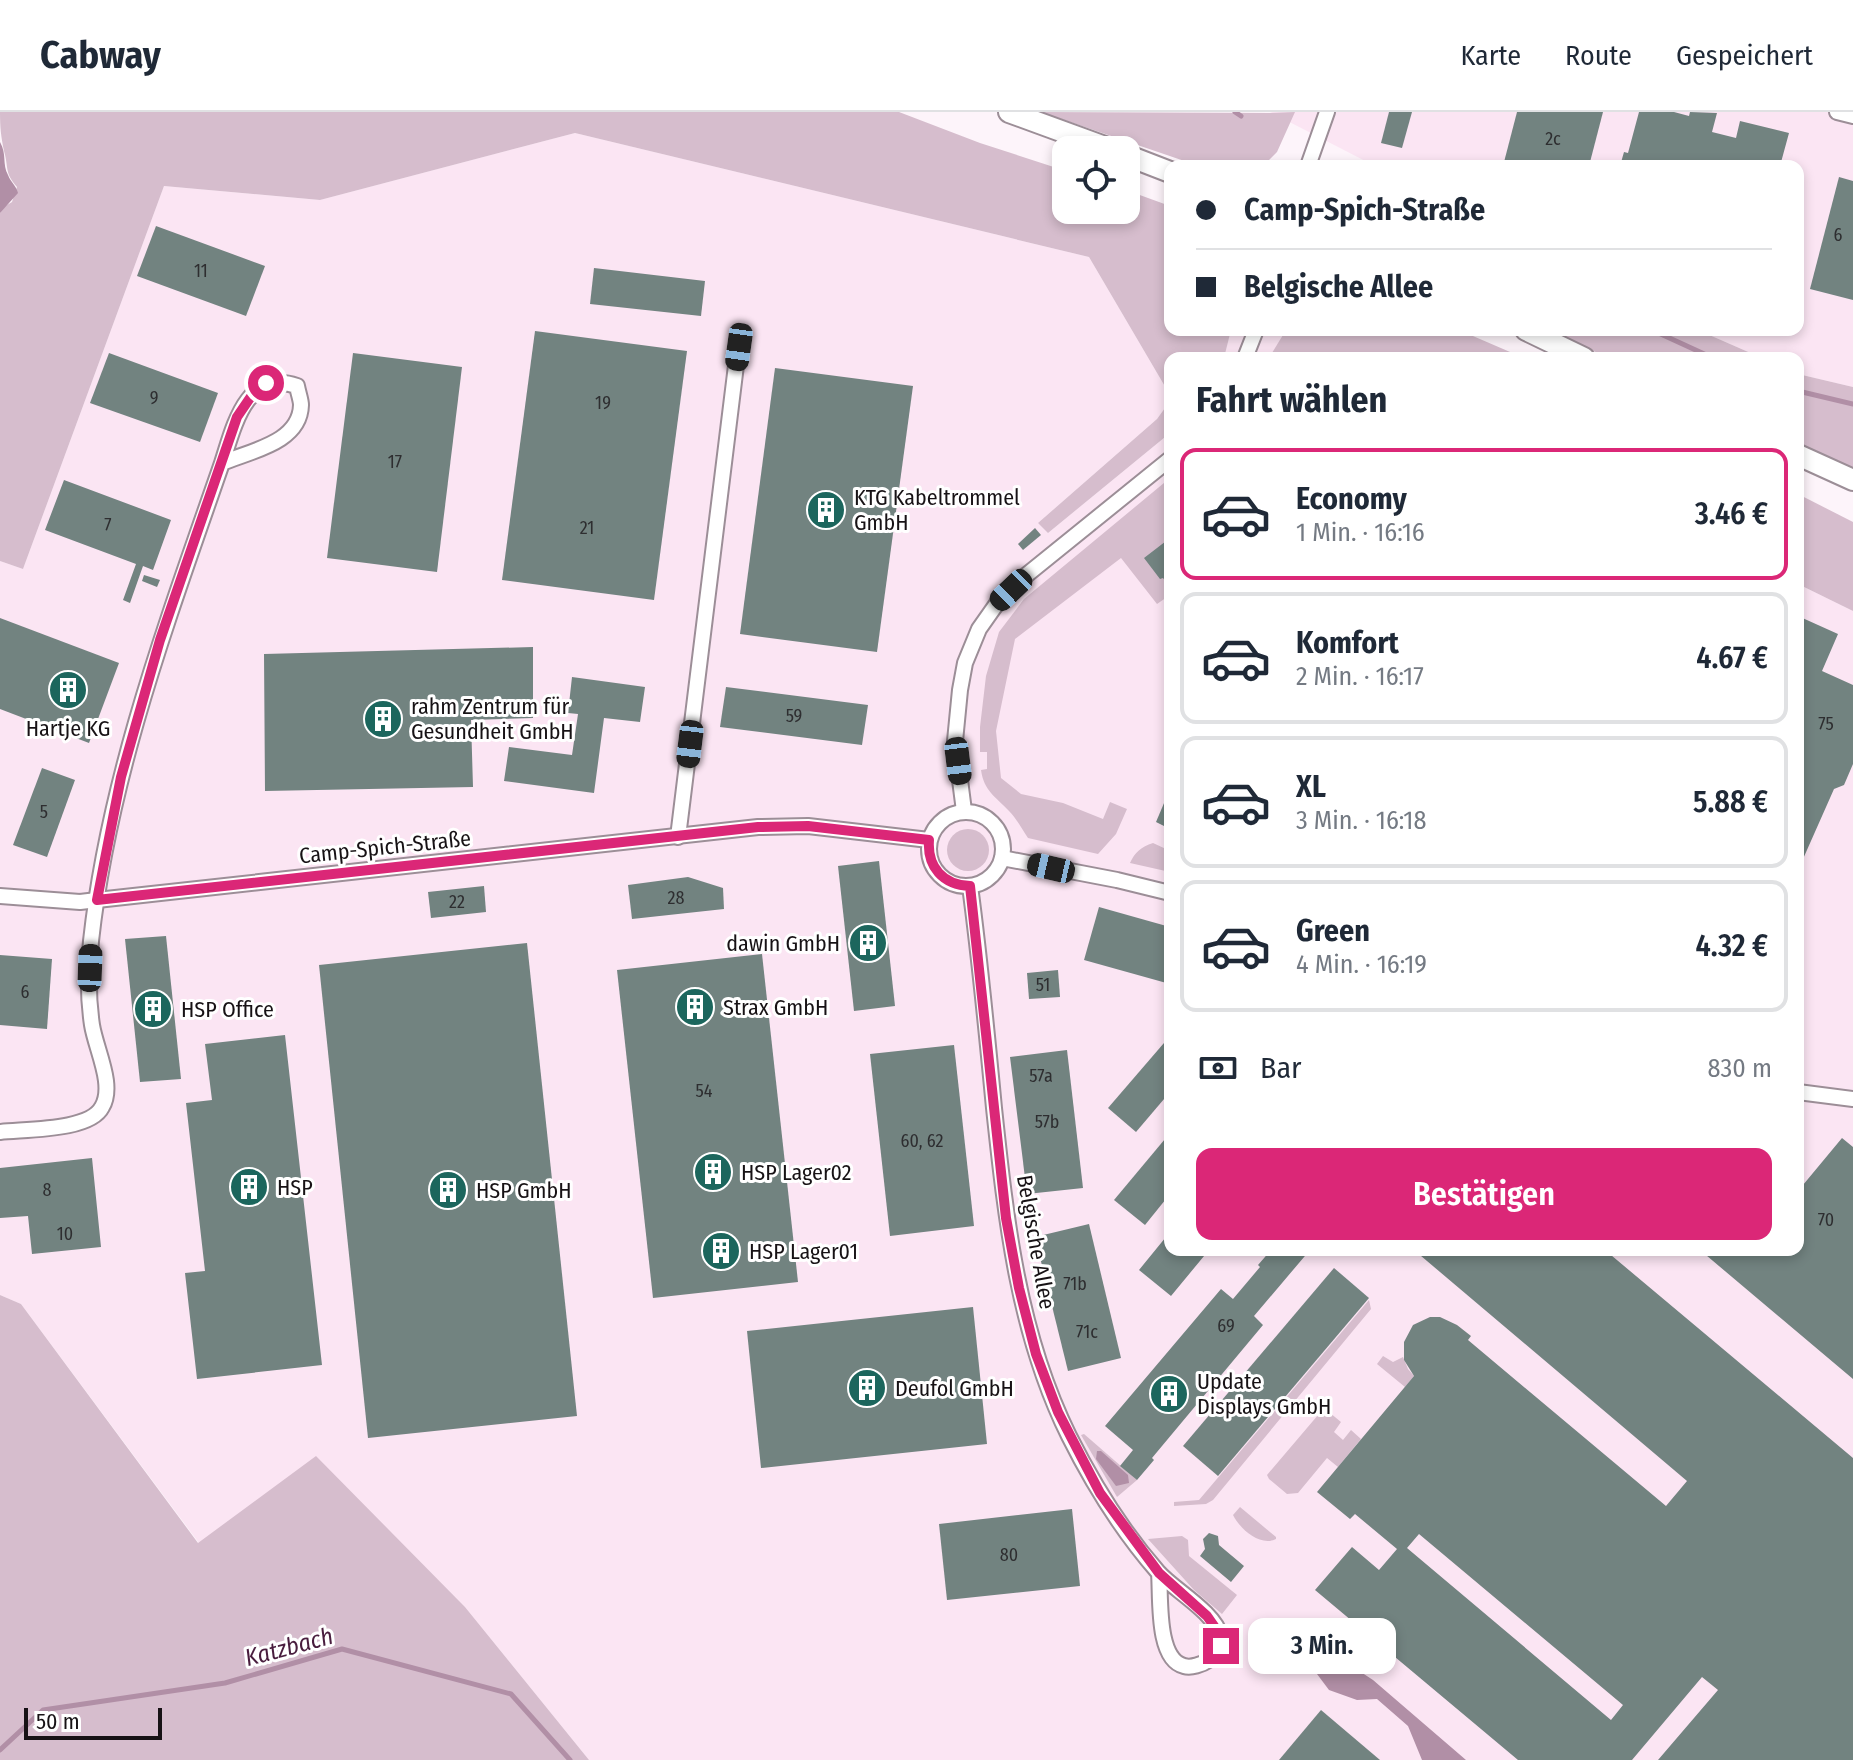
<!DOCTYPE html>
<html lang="de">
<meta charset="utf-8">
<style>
body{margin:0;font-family:"Fira Sans Condensed",sans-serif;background:#f2f2f3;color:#1f2937;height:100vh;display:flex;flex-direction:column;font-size:30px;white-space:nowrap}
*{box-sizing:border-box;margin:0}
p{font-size:26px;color:#747a83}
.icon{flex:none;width:44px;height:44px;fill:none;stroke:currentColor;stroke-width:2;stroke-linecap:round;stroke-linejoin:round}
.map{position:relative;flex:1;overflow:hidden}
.sheet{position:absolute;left:1164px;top:240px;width:640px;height:904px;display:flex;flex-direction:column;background:#fff;border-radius:16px;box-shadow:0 4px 12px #0003}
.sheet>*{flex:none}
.hud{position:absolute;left:1164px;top:48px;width:640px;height:176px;border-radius:16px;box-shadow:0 4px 12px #0003;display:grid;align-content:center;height:176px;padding:0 32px;background:#fff}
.fabs{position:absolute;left:1052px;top:24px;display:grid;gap:16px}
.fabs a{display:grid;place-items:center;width:88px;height:88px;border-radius:16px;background:#fff;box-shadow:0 4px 12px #0003;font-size:40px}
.scale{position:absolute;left:24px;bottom:20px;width:138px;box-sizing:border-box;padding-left:8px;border:4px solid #171215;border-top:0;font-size:22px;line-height:28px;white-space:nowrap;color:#171215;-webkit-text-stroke:6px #fff;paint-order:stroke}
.end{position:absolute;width:36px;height:36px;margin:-18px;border:10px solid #db2777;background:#fff;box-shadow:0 0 0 4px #fff}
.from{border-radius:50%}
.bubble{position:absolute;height:56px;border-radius:16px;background:#fff;box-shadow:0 4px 12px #0003;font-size:26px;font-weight:600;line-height:56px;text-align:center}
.car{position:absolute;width:24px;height:48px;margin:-24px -12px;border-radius:10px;box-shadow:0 0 6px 2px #0007;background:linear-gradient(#222 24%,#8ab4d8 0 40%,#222 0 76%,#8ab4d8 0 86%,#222 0)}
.hud b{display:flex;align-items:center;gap:28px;height:76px;font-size:30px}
.hud b+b{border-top:2px solid #e0e1e3}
.hud i{width:20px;height:20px;background:#1f2937}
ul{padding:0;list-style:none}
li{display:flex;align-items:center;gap:24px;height:132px;margin:0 16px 12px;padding:0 16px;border:4px solid #e0e1e3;border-radius:16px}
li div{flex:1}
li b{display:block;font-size:30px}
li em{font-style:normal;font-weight:600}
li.selected{border-color:#db2777}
li>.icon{width:72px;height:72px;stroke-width:1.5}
h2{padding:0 32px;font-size:36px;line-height:96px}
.pay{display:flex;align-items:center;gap:20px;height:88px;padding:0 32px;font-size:30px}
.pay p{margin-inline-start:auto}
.button{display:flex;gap:16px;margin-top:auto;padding:16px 32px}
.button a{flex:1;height:92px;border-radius:16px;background:#db2777;color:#fff;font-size:32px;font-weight:600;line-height:92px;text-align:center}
header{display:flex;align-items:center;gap:48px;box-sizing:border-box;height:112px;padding:0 40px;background:#fff;border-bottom:2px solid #e0e1e3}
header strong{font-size:38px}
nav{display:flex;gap:44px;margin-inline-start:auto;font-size:28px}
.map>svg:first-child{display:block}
.built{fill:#fbe5f3}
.green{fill:#d6bdcd}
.water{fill:#b18fa6}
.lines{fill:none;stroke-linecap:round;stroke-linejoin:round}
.stream{stroke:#b18fa6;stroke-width:5}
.building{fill:#728380;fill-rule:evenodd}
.street-casing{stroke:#9c8e97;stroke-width:18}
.secondary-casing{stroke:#9c8e97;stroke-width:24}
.street{stroke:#fff;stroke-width:14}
.secondary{stroke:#fff;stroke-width:20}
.route{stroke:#db2777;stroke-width:10}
.labels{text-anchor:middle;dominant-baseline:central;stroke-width:6;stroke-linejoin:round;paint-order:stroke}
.number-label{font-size:18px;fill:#2e2e30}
.poi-label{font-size:22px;fill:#171215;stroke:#fff;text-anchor:start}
.street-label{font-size:22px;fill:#171215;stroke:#fff}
.water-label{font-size:24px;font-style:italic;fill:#491d3e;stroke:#fff}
</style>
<header>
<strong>Cabway</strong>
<nav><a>Karte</a><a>Route</a><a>Gespeichert</a></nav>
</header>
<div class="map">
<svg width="1853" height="1648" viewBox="0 0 1853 1648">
<rect width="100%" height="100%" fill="#fdf4fa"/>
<g class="built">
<path d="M1270 0H1853V275L1798 262V246H1762L1698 218H1798V54H1375Z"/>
<path d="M575 21 1089 145 1170 283V289L1157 307 1038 411 1048 421 1170 321V1138H1798V472L1853 499V1648H589L465 1495 316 1345 199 1431 21 1192 0 1183V449L23 457 164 74 320 88Z"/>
<path d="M1231 218H1294L1307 246H1224Z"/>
</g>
<g class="green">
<path d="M0 0H899L980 31 1066 59V98H1126V78L1170 94V218H1231L1224 246H1170V283L1089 145 575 21 320 88 164 74 23 457 0 449V101L2 96 12 90 17 75C4 60 9 56 4 39 1 24 0 16 0 0Z"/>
<path d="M1041 0 1271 1 1295 0 1277 40 1263 54H1199Z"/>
<path d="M1286 218H1459L1524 246H1269Z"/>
<path d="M1550 218H1698L1762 246H1608Z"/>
<path d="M1798 262 1853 275V356L1798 332Z"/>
<path d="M1170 289V321L1048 421 1038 411 1157 307Z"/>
<path d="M1170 366V483L1157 492 1121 446 1015 527 996 619 1001 666 1021 682 1063 691 1103 707 1110 690 1127 697 1116 722 1098 742 1028 726C1022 717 1016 706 1009 699 995 684 984 679 981 658L987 657V640H980V615L986 564 999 520 1024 487Z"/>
<path d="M1798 382 1853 410V499L1798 472Z"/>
<circle cx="968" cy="738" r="21"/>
<path d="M1170 728V760L1130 751C1135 740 1141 735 1153 731L1166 737Z"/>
<path d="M0 1183 21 1192 198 1431 316 1344 465 1495 589 1648H0Z"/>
<path d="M1369 1188 1371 1197 1213 1388 1206 1392 1174 1394V1390L1199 1388Z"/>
<path d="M1383 1244 1393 1250 1403 1245 1408 1257 1414 1264 1405 1275 1377 1252Z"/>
<path d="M1324 1296 1341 1310 1334 1320 1343 1328 1351 1318 1361 1327 1338 1355 1327 1346 1298 1381 1287 1382 1269 1367 1267 1363Z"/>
<path d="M1084 1322 1137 1368 1117 1385 1081 1323Z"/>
<path d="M1240 1395 1276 1425V1427C1260 1435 1240 1417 1233 1403Z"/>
<path d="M1182 1424 1188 1428 1189 1444 1237 1483 1222 1502 1194 1478 1148 1427Z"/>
</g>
<g class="water">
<path d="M0 30C7 42 2 52 8 63 11 71 16 73 18 81L0 101Z"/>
<path d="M1097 1339H1101L1128 1363 1129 1371 1116 1374 1096 1347Z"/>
<path d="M1302 1518H1310L1317 1522 1341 1547 1373 1568 1466 1648H1422L1408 1614 1377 1587 1357 1588 1329 1578 1308 1550 1288 1534V1528Z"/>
</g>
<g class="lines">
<g class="stream">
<path d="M1235 0 1241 4"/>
<path d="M1652 218 1713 246"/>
<path d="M1798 279 1853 292"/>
<path d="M0 1638 43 1598 225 1571 342 1537 511 1582 570 1648"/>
</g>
</g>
<g class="building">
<path d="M1389 0H1412L1402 36 1381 31Z"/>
<path d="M1517 0H1603L1589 54H1503Z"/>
<path d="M1639 0H1674L1689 4 1690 0 1717 1 1712 20 1736 26 1740 9 1789 21 1780 54H1620L1624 40 1628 41Z"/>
<path d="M1839 65 1853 69V188L1810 177Z"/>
<path d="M156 114 265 154 246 204 137 164Z"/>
<path d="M594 156 705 169 701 204 590 192Z"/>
<path d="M535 219 687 239 654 488 502 468Z"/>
<path d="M109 241 218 281 200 330 90 291Z"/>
<path d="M353 241 462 255 437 460 327 446Z"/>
<path d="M775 256 913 274 877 540 740 522Z"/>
<path d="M64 368 171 408 153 458 143 454 130 491 123 488 136 452 45 418Z"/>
<path d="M1035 416 1041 423 1023 438 1018 432Z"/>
<path d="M1170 426V476L1163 466 1160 467 1144 446Z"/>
<path d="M144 463 160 468 157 475 142 469Z"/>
<path d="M1798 504 1838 522 1822 559 1853 573V652L1844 673 1834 677 1799 756 1804 764 1798 778Z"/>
<path d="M0 506 119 551 89 631 0 597Z"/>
<path d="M533 535V606L471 608 473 675 265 679 264 542Z"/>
<path d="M572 565 645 575 640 610 604 606 594 681 504 669 509 635 572 643 578 602 568 601Z"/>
<path d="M726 575 868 593 862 633 720 615Z"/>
<path d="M42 656 75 668 47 745 13 733Z"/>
<path d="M1170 677V717L1156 710Z"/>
<path d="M879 749 895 894 854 899 838 754Z"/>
<path d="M688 765 723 776 724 797 632 807 628 773Z"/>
<path d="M484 774 486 800 431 806 428 780Z"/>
<path d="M1099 795 1170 815V872L1084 848Z"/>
<path d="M166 824 181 967 140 970 125 827Z"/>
<path d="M527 831 577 1304 368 1326 319 853Z"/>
<path d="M762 842 798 1170 653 1186 617 858Z"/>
<path d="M0 843 52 847 47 917 0 913Z"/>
<path d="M1058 858 1060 885 1029 887 1027 861Z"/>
<path d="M285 923 322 1253 197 1267 185 1161 205 1159 186 991 212 988 205 932Z"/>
<path d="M1170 924V980L1136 1020 1108 996Z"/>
<path d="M954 933 974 1114 890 1124 870 942Z"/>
<path d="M1067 938 1083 1076 1027 1082 1010 945Z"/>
<path d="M1170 1021V1082L1145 1113 1114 1088Z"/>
<path d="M1842 1026 1853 1035V1267L1700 1138H1798V1079Z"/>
<path d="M92 1046 101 1135 32 1142 28 1104 0 1106V1056Z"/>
<path d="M1089 1112 1121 1246 1068 1259 1035 1125Z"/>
<path d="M1170 1120V1138H1209L1171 1184 1139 1158Z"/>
<path d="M1271 1138H1310L1254 1204 1263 1213 1152 1346 1154 1348 1137 1368 1120 1354 1133 1338 1105 1314 1221 1177 1233 1187 1260 1155 1258 1153Z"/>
<path d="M1414 1138H1605L1853 1346V1648H1658L1718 1578 1702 1565 1632 1648H1518L1315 1478 1352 1435 1379 1458 1397 1437 1355 1402 1350 1407 1317 1380 1414 1264 1404 1248V1230L1413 1213 1430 1205H1440L1457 1213 1471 1224 1468 1228 1666 1394 1687 1369ZM1419 1422 1623 1593 1611 1608 1407 1436Z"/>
<path d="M1334 1156 1369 1186 1218 1364 1183 1334Z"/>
<path d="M973 1195 987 1332 761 1356 747 1219Z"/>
<path d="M1072 1397 1080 1474 947 1488 939 1412Z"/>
<path d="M1209 1421 1218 1424 1219 1433 1244 1454 1231 1470 1200 1444 1205 1437 1203 1427Z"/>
<path d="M1321 1598 1380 1648H1279Z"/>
</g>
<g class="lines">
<g class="street-casing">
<g id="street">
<path d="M1837 0 1853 4"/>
<path d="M1308 54 1327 0"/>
<path d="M1245 246 1256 218"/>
<path d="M964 699 955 629 960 578 965 551 979 517 998 490 1024 465 1170 347"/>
<circle cx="966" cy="737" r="37"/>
<path d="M678 725 739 229"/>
<path d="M1002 746 1117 768 1170 781"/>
<path d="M970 774C980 848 987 922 994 996 1006 1108 1018 1221 1069 1324 1093 1372 1123 1420 1158 1460 1175 1479 1214 1499 1221 1525 1226 1542 1198 1558 1184 1554 1156 1547 1161 1485 1159 1461"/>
<path d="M0 784 80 790 97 788 758 715 808 714 929 728"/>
<path d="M1798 980 1853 987"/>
<path d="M0 1020C25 1017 90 1019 102 995 115 973 96 938 92 913 88 886 88 857 91 829 109 664 168 507 222 351 250 339 300 331 301 293 301 288 298 280 297 274 246 257 234 314 222 351"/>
</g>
</g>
<g class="secondary-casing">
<g id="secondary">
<path d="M1009 0 1113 38"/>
<path d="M1126 43 1170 60"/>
<path d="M1526 218 1584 246"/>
<path d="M1798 343 1853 368"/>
</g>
</g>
<use href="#street" class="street"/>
<use href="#secondary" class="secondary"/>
</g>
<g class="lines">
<path class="route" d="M266 271 250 286 237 305 160 528 121 665 97 788 758 715 808 714 929 728C927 755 943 773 970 774L1006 1106 1019 1176 1036 1242 1058 1300 1100 1381 1159 1461 1207 1504 1221 1524V1534"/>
</g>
<defs>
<g id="building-disc" transform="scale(2)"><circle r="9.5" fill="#1c665d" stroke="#fff"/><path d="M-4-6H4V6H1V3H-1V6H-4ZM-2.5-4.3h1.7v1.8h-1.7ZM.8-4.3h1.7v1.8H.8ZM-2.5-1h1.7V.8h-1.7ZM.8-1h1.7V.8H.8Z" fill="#fff"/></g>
</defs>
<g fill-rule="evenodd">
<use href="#building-disc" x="826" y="398"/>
<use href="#building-disc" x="68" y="578"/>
<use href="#building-disc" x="383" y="607"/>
<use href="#building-disc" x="868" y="831"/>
<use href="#building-disc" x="695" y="895"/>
<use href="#building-disc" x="153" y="897"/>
<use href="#building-disc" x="713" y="1060"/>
<use href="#building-disc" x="249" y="1075"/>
<use href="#building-disc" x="448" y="1078"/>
<use href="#building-disc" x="721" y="1139"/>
<use href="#building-disc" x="867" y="1276"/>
<use href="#building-disc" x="1169" y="1282"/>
</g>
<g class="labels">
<g class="number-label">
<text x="1553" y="27">2c</text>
<text x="1838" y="123">6</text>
<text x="201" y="159">11</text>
<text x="154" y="286">9</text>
<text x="603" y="291">19</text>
<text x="395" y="350">17</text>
<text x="108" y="413">7</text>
<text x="587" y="416">21</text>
<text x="794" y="604">59</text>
<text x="1826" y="612">75</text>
<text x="44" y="700">5</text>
<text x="676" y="786">28</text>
<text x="457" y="790">22</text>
<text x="1043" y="873">51</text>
<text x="25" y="880">6</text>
<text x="1041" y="964">57a</text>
<text x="704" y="979">54</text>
<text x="1047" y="1010">57b</text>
<text x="922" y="1029">60, 62</text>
<text x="47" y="1078">8</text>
<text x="1826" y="1108">70</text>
<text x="65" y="1122">10</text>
<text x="1075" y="1172">71b</text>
<text x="1226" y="1214">69</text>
<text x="1087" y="1220">71c</text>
<text x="1009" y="1443">80</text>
</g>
<g class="poi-label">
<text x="854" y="385">KTG Kabeltrommel<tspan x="854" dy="25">GmbH</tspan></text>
<text x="411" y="594">rahm Zentrum für<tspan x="411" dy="25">Gesundheit GmbH</tspan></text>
<text x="68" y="616" text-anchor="middle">Hartje KG</text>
<text x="840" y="831" text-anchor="end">dawin GmbH</text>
<text x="723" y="895">Strax GmbH</text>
<text x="181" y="897">HSP Office</text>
<text x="741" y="1060">HSP Lager02</text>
<text x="277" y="1075">HSP</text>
<text x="476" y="1078">HSP GmbH</text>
<text x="749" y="1139">HSP Lager01</text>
<text x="1197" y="1269">Update<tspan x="1197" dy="25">Displays GmbH</tspan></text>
<text x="895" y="1276">Deufol GmbH</text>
</g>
<g class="street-label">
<text transform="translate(385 735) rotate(-6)">Camp-Spich-Straße</text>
<text transform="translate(1036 1130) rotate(80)">Belgische Allee</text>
</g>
<g class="water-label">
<text transform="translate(289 1535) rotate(-15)">Katzbach</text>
</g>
</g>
</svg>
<div class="fabs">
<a><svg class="icon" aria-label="locate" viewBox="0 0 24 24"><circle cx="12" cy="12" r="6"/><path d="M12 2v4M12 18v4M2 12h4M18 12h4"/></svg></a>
</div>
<div class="scale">50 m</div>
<i class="end from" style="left:266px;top:271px"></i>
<i class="end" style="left:1221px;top:1534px"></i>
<div class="bubble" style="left:1248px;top:1506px;width:148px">3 Min.</div>
<i class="car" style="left:739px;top:235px;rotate:188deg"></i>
<i class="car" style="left:1011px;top:478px;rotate:226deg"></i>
<i class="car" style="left:690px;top:632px;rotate:187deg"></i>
<i class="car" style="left:958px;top:649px;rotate:173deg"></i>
<i class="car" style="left:1051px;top:756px;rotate:283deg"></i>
<i class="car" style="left:90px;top:856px;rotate:2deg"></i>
<div class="hud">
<b><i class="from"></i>Camp-Spich-Straße</b>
<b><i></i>Belgische Allee</b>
</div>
<section class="sheet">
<h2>Fahrt wählen</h2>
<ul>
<li class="selected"><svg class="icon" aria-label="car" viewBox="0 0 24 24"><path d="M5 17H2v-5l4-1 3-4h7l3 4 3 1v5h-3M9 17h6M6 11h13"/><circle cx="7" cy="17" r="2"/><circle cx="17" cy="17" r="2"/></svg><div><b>Economy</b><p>1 Min. · 16:16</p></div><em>3.46 €</em></li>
<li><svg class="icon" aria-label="car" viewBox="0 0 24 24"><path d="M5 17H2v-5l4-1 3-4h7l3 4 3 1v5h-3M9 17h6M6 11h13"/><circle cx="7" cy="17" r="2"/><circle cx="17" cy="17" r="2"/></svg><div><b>Komfort</b><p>2 Min. · 16:17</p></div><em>4.67 €</em></li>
<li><svg class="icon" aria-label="car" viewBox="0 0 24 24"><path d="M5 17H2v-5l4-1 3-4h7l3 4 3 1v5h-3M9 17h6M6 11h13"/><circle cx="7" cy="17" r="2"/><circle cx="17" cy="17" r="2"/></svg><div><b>XL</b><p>3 Min. · 16:18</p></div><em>5.88 €</em></li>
<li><svg class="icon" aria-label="car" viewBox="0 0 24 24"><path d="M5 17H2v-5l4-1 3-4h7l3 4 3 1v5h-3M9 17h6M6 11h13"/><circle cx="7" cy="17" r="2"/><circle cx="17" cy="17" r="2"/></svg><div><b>Green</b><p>4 Min. · 16:19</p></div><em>4.32 €</em></li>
</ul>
<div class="pay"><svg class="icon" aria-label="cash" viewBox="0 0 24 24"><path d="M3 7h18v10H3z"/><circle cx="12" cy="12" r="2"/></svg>Bar<p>830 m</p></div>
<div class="button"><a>Bestätigen</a></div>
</section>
</div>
